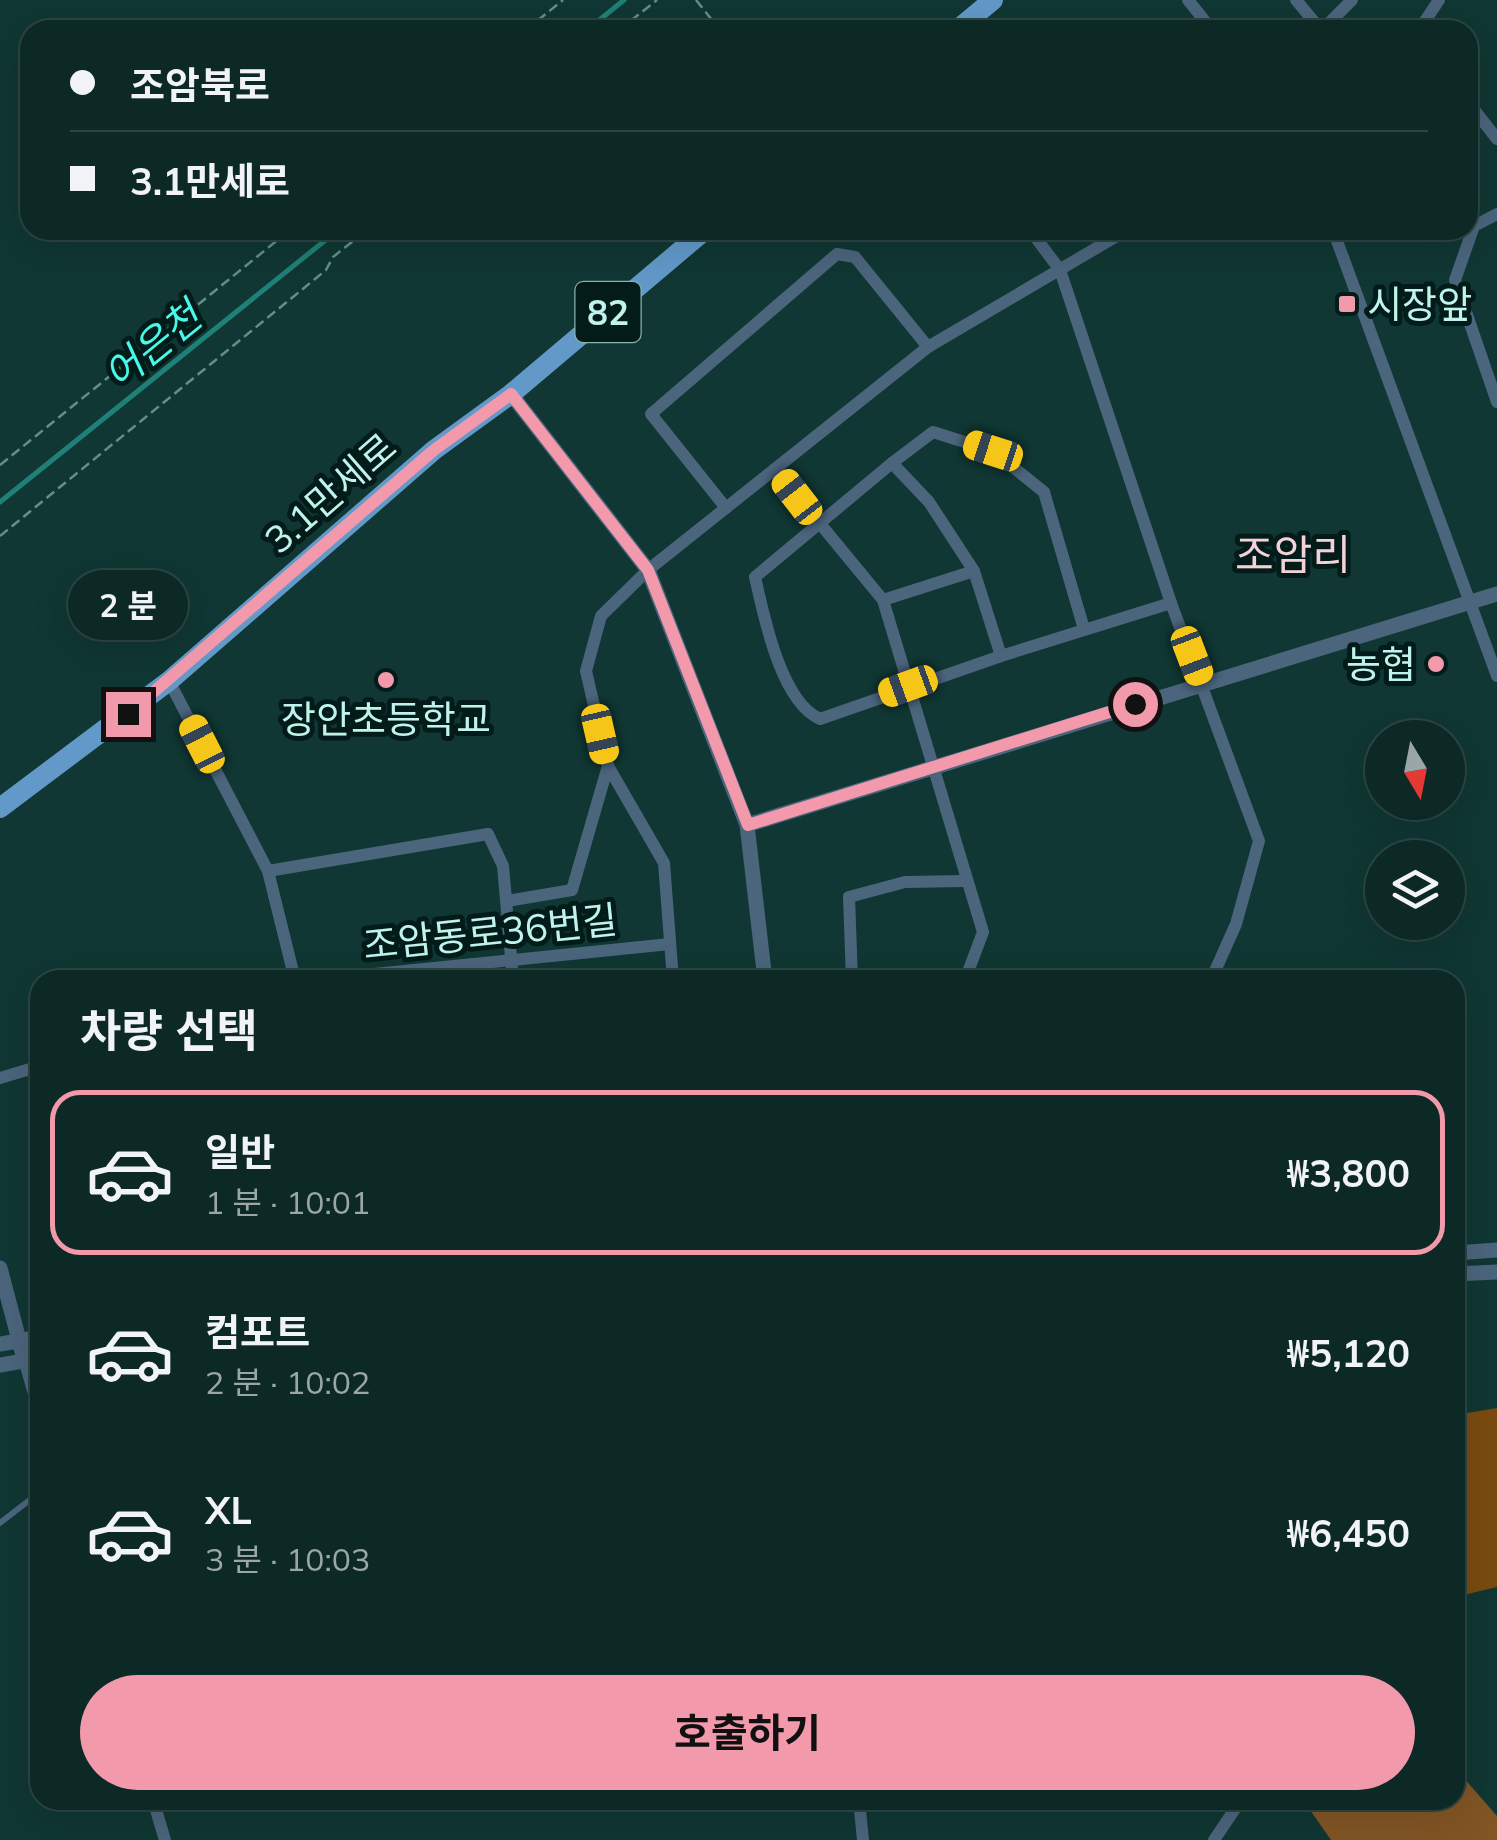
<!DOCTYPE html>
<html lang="ko">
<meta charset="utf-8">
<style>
body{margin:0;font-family:Mulish,"Noto Sans KR",sans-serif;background:#1a3532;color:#f1f3f6;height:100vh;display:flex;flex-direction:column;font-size:38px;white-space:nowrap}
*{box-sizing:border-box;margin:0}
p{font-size:32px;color:#9aa6a7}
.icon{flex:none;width:55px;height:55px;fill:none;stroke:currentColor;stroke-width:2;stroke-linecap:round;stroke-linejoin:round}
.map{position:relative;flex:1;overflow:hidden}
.panel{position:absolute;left:30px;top:970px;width:1435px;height:840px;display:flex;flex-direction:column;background:#0c2926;border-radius:30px;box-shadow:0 10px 40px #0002,0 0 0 2px #2c4543}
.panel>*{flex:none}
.banner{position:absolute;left:20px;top:20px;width:1458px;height:220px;border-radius:30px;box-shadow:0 10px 40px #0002,0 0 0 2px #2c4543;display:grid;align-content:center;height:220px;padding:0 50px;background:#0c2926}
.needle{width:65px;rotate:170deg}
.fabs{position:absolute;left:1365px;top:720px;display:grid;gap:20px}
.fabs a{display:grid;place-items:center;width:100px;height:100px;border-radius:50%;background:#0c2926;box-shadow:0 10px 40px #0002,0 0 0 2px #2c4543;font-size:50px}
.end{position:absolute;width:45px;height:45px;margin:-22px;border:12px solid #f29aac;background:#111;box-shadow:0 0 0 5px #111}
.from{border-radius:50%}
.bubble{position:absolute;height:70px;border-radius:35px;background:#0c2926;box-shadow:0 10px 40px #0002,0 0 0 2px #2c4543;font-size:32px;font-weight:700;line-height:70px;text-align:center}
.car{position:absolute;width:30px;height:60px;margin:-30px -15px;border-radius:12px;box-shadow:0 0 8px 2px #0007;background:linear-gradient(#f5c518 24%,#345 0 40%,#f5c518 0 76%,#345 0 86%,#f5c518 0)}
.banner b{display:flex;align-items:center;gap:35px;height:95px;font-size:38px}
.banner b+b{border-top:2px solid #2c4543}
.banner i{width:25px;height:25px;background:#f1f3f6}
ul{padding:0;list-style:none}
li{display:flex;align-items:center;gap:30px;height:165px;margin:0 20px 15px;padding:0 30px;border:5px solid transparent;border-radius:30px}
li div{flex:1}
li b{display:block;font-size:38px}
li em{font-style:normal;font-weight:700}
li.selected{border-color:#f29aac}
li>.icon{width:90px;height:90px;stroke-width:1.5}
h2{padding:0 50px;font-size:45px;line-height:120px}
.cta{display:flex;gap:20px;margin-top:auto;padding:20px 50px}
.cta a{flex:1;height:115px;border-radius:60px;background:#f29aac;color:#111;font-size:40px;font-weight:700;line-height:115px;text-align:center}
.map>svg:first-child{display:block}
.green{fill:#7a4b10}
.forest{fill:#815524}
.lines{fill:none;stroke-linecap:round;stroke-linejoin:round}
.stream{stroke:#1f8077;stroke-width:5}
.path{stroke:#628f8a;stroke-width:2.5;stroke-dasharray:10 5;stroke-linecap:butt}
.service{stroke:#4b657d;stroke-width:6}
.minor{stroke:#4b657d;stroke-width:12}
.tertiary{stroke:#4b657d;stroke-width:15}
.primary{stroke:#6299c9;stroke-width:20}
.route{stroke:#f29aac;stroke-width:12}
.poi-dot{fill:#f29aac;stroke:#031c1a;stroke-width:4}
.labels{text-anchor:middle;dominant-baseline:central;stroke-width:10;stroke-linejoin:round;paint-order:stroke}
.shield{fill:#031c1a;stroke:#87b2ad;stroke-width:2.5}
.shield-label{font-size:35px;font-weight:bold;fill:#bff3ec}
.poi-label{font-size:38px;fill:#bff3ec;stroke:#031c1a;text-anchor:start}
.street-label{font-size:38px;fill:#bff3ec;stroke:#031c1a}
.water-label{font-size:40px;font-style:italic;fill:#4af7e8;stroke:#031c1a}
.quarter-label{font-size:42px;fill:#f5d2d8;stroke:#031c1a}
</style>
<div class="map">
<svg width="1497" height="1840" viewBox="0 0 1497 1840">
<rect width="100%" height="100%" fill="#103733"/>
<path class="green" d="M1497 1408V1587L1455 1597V1415Z"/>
<path class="forest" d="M1455 1768 1497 1816V1840H1331L1303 1800H1455Z"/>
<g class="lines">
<g class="stream">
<path d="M587 30 624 0"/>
<path d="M0 502 338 230"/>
</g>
<g class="path">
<path d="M696 0 720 30"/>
<path d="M526 30 563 0"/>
<path d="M619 30 657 0"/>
<path d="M0 465 290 230"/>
<path d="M0 536 326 270 333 257 367 230"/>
</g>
<path class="service" d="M0 1523 40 1492"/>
<g class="minor">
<path d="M1188 0 1212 30"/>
<path d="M1296 0 1321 30"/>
<path d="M1322 30 1352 0"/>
<path d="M1419 30 1439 0"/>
<path d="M1468 102 1497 139"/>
<path d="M1497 214 1474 226 1455 280 1497 402"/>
<path d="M1030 230 1060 270 1171 603 1259 841 1236 924 1211 980"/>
<path d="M1333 230 1497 676"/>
<path d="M892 463 929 502 974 571 1001 656 820 719C781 702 764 617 755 577Z"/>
<path d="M892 463 933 432 993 451 1044 492 1084 629"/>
<path d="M775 469 883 600 983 932 965 980"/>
<path d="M726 508 651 414 837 254 855 257 928 347"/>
<path d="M883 600 974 571"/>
<path d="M1001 656 1171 603"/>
<path d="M169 681 268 871"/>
<path d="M507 901 572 890 608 766"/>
<path d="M295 980 268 871 488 834 503 866 513 980"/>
<path d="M315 980 670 944"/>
<path d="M673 980 664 863 608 766 586 671 601 616 648 570 928 347 1127 230"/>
<path d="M852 980 849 897 905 882 964 881"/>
<path d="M0 1078 40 1066"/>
<path d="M24 1359 40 1415"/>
<path d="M153 1800 165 1840"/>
<path d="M859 1800 863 1840"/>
<path d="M1214 1840 1241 1800"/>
</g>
<g class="tertiary">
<path d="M511 394 648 570 747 825 765 980"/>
<path d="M747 825 1497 594"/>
<path d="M1455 1253 1497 1250"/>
<path d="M0 1268 24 1359"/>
<path d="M1455 1274 1497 1272"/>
<path d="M0 1344 40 1337"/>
<path d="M0 1365 40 1358"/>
</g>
<g class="primary">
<path d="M957 30 993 0"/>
<path d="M0 808 169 681 434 450 511 394 705 230"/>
</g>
</g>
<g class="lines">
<path class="route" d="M128 714 434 450 511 394 648 570 748 825 1135 704"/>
</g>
<g class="poi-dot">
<rect x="1337" y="294" width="20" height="20" rx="5"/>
<circle cx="1436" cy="664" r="10"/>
<circle cx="386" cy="680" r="10"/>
</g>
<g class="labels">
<rect class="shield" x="575.5" y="282" width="65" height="60" rx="8"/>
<g class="shield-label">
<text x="608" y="312">82</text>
</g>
<g class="poi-label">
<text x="1367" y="304">시장앞</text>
<text x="1416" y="664" text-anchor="end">농협</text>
<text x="386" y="719" text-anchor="middle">장안초등학교</text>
</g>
<g class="street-label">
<text transform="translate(330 493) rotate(-41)">3.1만세로</text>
<text transform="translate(490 932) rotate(-6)">조암동로36번길</text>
</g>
<g class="water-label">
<text transform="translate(152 345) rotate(-39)">어은천</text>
</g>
<g class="quarter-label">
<text x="1293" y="554">조암리</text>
</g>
</g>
</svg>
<div class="fabs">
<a><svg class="needle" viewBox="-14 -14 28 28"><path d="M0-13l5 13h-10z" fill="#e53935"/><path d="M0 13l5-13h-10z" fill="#9aa6a7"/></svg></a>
<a><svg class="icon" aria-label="layers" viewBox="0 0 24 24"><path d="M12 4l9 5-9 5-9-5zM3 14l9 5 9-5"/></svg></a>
</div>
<i class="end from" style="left:1135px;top:704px"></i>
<i class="end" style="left:128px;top:714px"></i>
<div class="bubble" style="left:68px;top:570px;width:120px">2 분</div>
<i class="car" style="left:993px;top:451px;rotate:288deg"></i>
<i class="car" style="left:797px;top:497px;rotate:322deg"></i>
<i class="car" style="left:1192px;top:656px;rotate:159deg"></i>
<i class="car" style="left:908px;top:686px;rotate:250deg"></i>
<i class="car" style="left:600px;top:734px;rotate:167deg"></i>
<i class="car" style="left:202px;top:744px;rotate:333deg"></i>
<div class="banner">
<b><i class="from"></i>조암북로</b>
<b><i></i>3.1만세로</b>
</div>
<section class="panel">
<h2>차량 선택</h2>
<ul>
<li class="selected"><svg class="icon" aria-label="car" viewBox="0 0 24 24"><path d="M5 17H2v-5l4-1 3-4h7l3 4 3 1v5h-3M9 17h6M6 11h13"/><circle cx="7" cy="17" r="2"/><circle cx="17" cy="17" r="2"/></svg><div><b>일반</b><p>1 분 · 10:01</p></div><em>₩3,800</em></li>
<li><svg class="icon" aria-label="car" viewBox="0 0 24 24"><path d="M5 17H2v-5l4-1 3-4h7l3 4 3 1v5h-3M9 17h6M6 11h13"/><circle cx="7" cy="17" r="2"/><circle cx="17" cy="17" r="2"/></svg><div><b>컴포트</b><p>2 분 · 10:02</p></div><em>₩5,120</em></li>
<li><svg class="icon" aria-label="car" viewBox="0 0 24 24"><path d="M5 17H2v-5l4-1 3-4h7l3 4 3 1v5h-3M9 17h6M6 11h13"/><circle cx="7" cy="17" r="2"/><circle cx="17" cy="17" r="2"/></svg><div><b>XL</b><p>3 분 · 10:03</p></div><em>₩6,450</em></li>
</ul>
<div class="cta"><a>호출하기</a></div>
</section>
</div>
